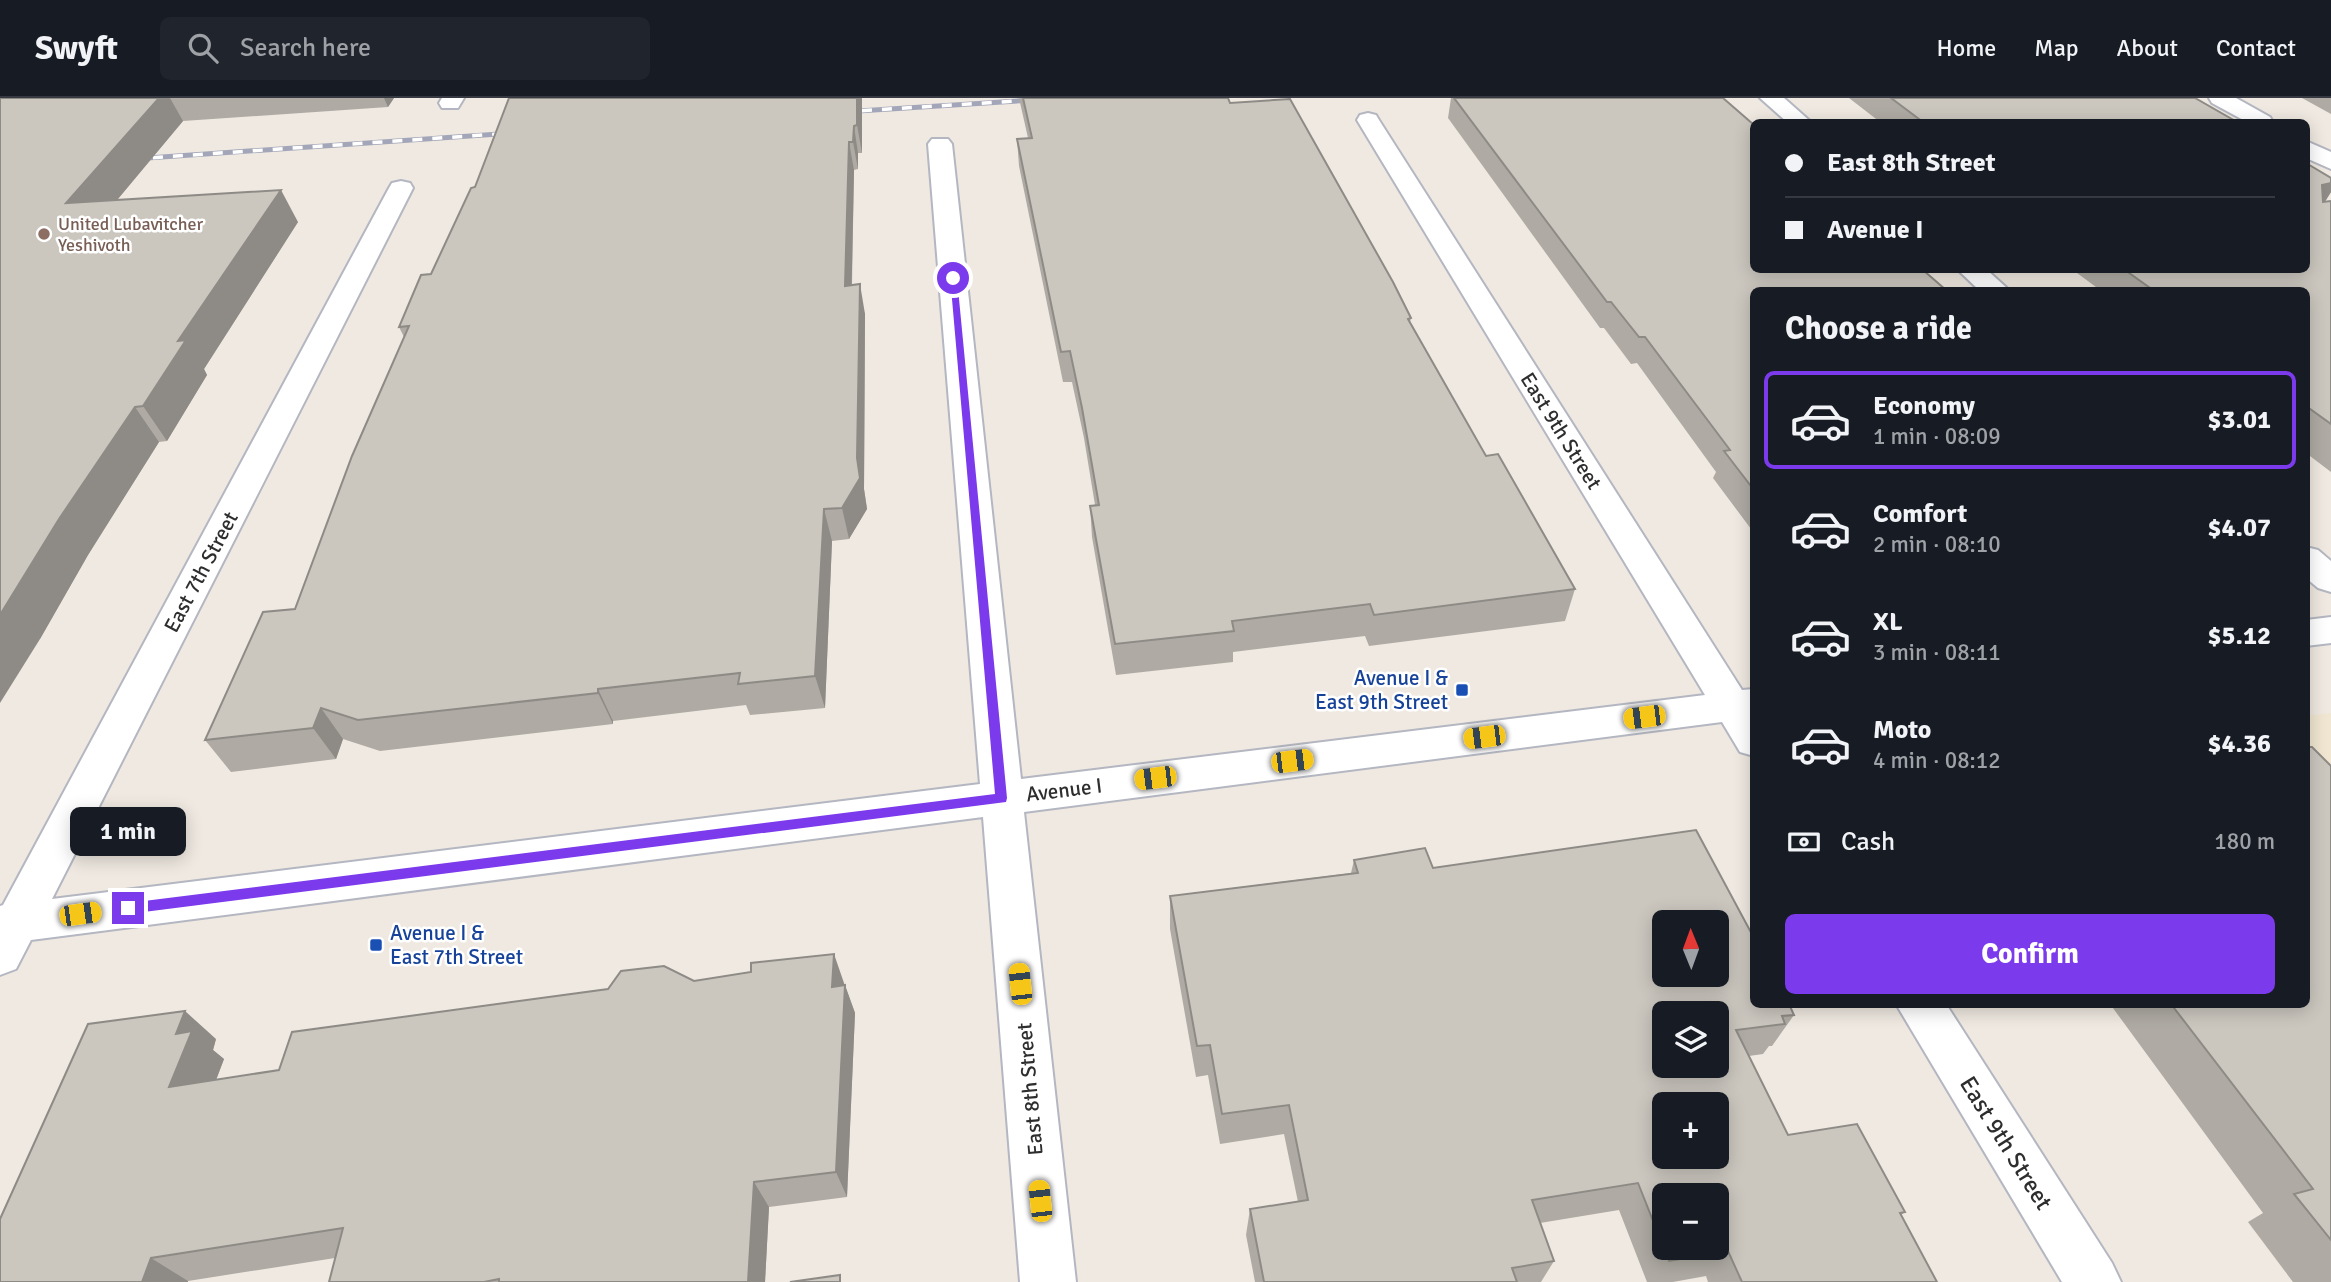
<!DOCTYPE html>
<meta charset="utf-8">
<style>
body{margin:0;font-family:Signika,sans-serif;background:#20242c;color:#f1f3f6;height:100vh;display:flex;flex-direction:column;font-size:26px;white-space:nowrap}
*{box-sizing:border-box;margin:0}
p{font-size:23px;color:#9ea1a6}
.icon{flex:none;width:38px;height:38px;fill:none;stroke:currentColor;stroke-width:2;stroke-linecap:round;stroke-linejoin:round}
.map{position:relative;flex:1;overflow:hidden}
.sheet{position:absolute;left:1750px;top:189px;width:560px;height:721px;display:flex;flex-direction:column;background:#171b24;border-radius:10px;box-shadow:0 4px 18px #0003}
.sheet>*{flex:none}
.guide{position:absolute;left:1750px;top:21px;width:560px;height:154px;border-radius:10px;box-shadow:0 4px 18px #0003;display:grid;align-content:center;height:154px;padding:0 35px;background:#171b24}
.needle{width:46px;rotate:359deg}
.buttons{position:absolute;left:1652px;top:812px;display:grid;gap:14px}
.buttons a{display:grid;place-items:center;width:77px;height:77px;border-radius:10px;background:#171b24;box-shadow:0 4px 18px #0003;font-size:35px}
.end{position:absolute;width:32px;height:32px;margin:-16px;border:9px solid #7c3aed;background:#fff;box-shadow:0 0 0 4px #fff}
.from{border-radius:50%}
.bubble{position:absolute;height:49px;border-radius:10px;background:#171b24;box-shadow:0 4px 18px #0003;font-size:23px;font-weight:700;line-height:49px;text-align:center}
.car{position:absolute;width:21px;height:42px;margin:-21px -10px;border-radius:9px;box-shadow:0 0 5px 2px #0007;background:linear-gradient(#f5c518 24%,#345 0 40%,#f5c518 0 76%,#345 0 86%,#f5c518 0)}
.guide b{display:flex;align-items:center;gap:24px;height:66px;font-size:26px}
.guide b+b{border-top:2px solid #363941}
.guide i{width:18px;height:18px;background:#f1f3f6}
ul{padding:0;list-style:none}
li{display:flex;align-items:center;gap:21px;height:98px;margin:0 14px 10px;padding:0 21px;border:4px solid transparent;border-radius:10px}
li div{flex:1}
li b{display:block;font-size:26px}
li em{font-style:normal;font-weight:700}
li.active{border-color:#7c3aed}
li>.icon{width:63px;height:63px;stroke-width:1.5}
h2{padding:0 35px;font-size:32px;line-height:84px}
.pay{display:flex;align-items:center;gap:18px;height:77px;padding:0 35px;font-size:26px}
.pay p{margin-inline-start:auto}
.primary-button{display:flex;gap:14px;margin-top:auto;padding:14px 35px}
.primary-button a{flex:1;height:80px;border-radius:10px;background:#7c3aed;color:#fff;font-size:28px;font-weight:700;line-height:80px;text-align:center}
header{display:flex;align-items:center;gap:42px;box-sizing:border-box;height:98px;padding:0 35px;background:#171b24;border-bottom:2px solid #363941}
header strong{font-size:33px}
nav{display:flex;gap:38px;margin-inline-start:auto;font-size:24px}
.search{width:490px;height:63px;background:#20242c;display:flex;align-items:center;gap:18px;box-sizing:border-box;padding:0 24px;border-radius:10px;color:#9ea1a6;font-size:26px}
.map>svg:first-child{display:block}
.education{fill:#f0e6d1}
.lines{fill:none;stroke-linecap:round;stroke-linejoin:round}
.street-casing{stroke:#b4b7c1;stroke-width:4}
.secondary-casing{stroke:#b4b7c1;stroke-width:4}
.street{fill:#fff;fill-rule:evenodd}
.secondary{fill:#fff;fill-rule:evenodd}
.rail-casing{stroke:#a3a6b8;stroke-width:5}
.rail{stroke:#fff;stroke-width:3.5;stroke-dasharray:10;stroke-linecap:butt}
.wall{fill:#afaba4}
.shaded-wall{fill:#8e8b86}
.building{fill:#cbc7bf;stroke:#8e8b86;stroke-width:2;fill-rule:evenodd}
.route{fill:#7c3aed}
.education-dot{fill:#8d6e63;stroke:#fff;stroke-width:2.5}
.transit-dot{fill:#1a4fb4;stroke:#fff;stroke-width:2.5}
.labels{text-anchor:middle;dominant-baseline:central;stroke-width:5;stroke-linejoin:round;paint-order:stroke}
.far-education-label{font-size:18px;fill:#785e54;stroke:#fff;text-anchor:start}
.street-label{font-size:21px;fill:#2e2e2e;stroke:#fff}
.transit-label{font-size:21px;fill:#164399;stroke:#fff;text-anchor:end}
.near-street-label{font-size:24px;fill:#2e2e2e;stroke:#fff}
</style>
<header>
<strong>Swyft</strong>
<div class="search"><svg class="icon" aria-label="search" viewBox="0 0 24 24"><circle cx="10" cy="10" r="6"/><path d="M15 15l6 6"/></svg>Search here</div>
<nav><a>Home</a><a>Map</a><a>About</a><a>Contact</a></nav>
</header>
<div class="map">
<svg width="2331" height="1184" viewBox="0 0 2331 1184">
<rect width="100%" height="100%" fill="#efe9e1"/>
<path class="education" d="M2331 615V855L2307 828 2306 618Z"/>
<g class="lines">
<g class="street-casing">
<g id="street">
<path d="M442 0H464L458 10H442L439 5Z"/>
<path d="M1760 0H1784L1811 24H1787Z"/>
<path d="M1368 15 1376 17 1379 22 1742 592 1754 591V658L1740 654 1722 624 1024 714 1076 1184H1020L983 719 31 842 16 871 0 877V808L3 807 389 90 392 85 401 83 410 85 413 90 52 801 980 686 928 46 932 41H948L952 46 1021 681 1705 597 1357 22 1360 17Z"/>
<path d="M1958 172H1987L2009 192H1979Z"/>
<path d="M2306 449 2318 452 2331 463V494L2318 490 2306 480Z"/>
<path d="M2331 519V545L2306 548V522Z"/>
<path d="M1896 906H1946L2112 1165 2121 1184H2062Z"/>
</g>
</g>
<g class="secondary-casing">
<g id="secondary">
<path d="M2209 0H2236L2270 19 2273 24H2247L2212 5Z"/>
<path d="M2306 43 2331 54V71L2306 60Z"/>
</g>
</g>
<use href="#street" class="street"/>
<use href="#secondary" class="secondary"/>
<g class="rail-casing">
<g id="rail">
<path d="M842 14 1064 0"/>
<path d="M133 61 513 35"/>
</g>
</g>
<use href="#rail" class="rail"/>
</g>
<g class="wall">
<path d="M0 0H394L388 9 183 23 117 102 298 124 204 271 207 277 167 343 159 344 88 457 40 541Z"/>
<path d="M862 0V55H858V71L854 72 852 187 865 216 864 391 867 411 849 441 832 443 825 610 750 617 746 607 613 623V626L380 653 343 641 336 661 231 674 205 642 295 511 404 239 399 229 431 176Z"/>
<path d="M1019 0H1228L1230 5 1411 220 1410 224 1486 358 1575 491 1565 523 1369 548 1365 538 1233 554V564L1116 577 1092 439 1090 408 1095 407 1084 340 1072 284H1063L1019 68 1017 41 1028 40Z"/>
<path d="M1451 0H1723L1754 192V435L1713 380 1716 374 1637 265 1631 266 1604 230H1600L1448 20Z"/>
<path d="M1849 0H2195L2237 24H1880Z"/>
<path d="M2302 0H2331V16Z"/>
<path d="M2306 65 2331 80V94L2325 104 2331 103V374L2306 355V192H2100L2073 172H2306Z"/>
<path d="M2331 668V1184H2293L2248 1124 2263 1115 2110 906H2306Z"/>
<path d="M1354 762 1433 770 1794 917 1772 948H1769L1763 956 1749 958 1788 1037 1905 1114 1901 1117 1937 1184H1708L1706 1178 1673 1184H1647L1619 1112 1540 1125 1554 1163 1541 1184H1255L1246 1137 1250 1111 1298 1104 1284 1036 1220 1046 1208 977 1196 979 1170 831V798L1351 775Z"/>
<path d="M694 883 844 885 855 915 847 1099 769 1109 765 1184H329L335 1160 188 1183 0 1184 216 941 213 952 224 961 216 982 279 972Z"/>
</g>
<g class="shaded-wall">
<path d="M159 0H170L183 23 87 138 66 105Z"/>
<path d="M384 0H394L388 9Z"/>
<path d="M857 0H862V55L857 27Z"/>
<path d="M854 28 858 55V71L853 44Z"/>
<path d="M849 44 854 72 851 217 845 188Z"/>
<path d="M2331 85V94L2320 111 2322 87Z"/>
<path d="M281 92 298 124 204 271 207 277 167 343 143 308 178 243Z"/>
<path d="M860 186 865 216 864 391 867 411 849 441 842 410 857 360Z"/>
<path d="M135 309 159 344 88 457 40 541 0 605V517L59 421Z"/>
<path d="M824 411 832 443 825 610 815 578Z"/>
<path d="M598 591 613 623V626L598 595Z"/>
<path d="M321 610 343 641 336 661 313 630Z"/>
<path d="M834 856 844 885 842 918 832 889Z"/>
<path d="M845 887 855 915 847 1099 836 1074Z"/>
<path d="M185 913 216 941 213 952 224 961 203 1016 169 989 176 936Z"/>
<path d="M754 1084 769 1109 765 1184H748Z"/>
<path d="M151 1160 188 1183V1184H142Z"/>
</g>
<g class="building">
<path d="M0 0H159L66 105 281 92 178 243 186 242 143 308 135 309 59 421 0 517Z"/>
<path d="M509 0H857V27L854 28 853 44H849L845 188 860 186 857 360 860 380 842 410 824 411 815 578 738 586 740 575 598 591V595L358 622 321 610 313 630 205 642 263 514 295 511 352 358 409 228 399 229 421 177 431 176 471 90 475 89Z"/>
<path d="M1023 0H1228L1230 5 1290 1 1393 184 1411 220 1408 221 1486 358 1498 356 1575 491 1374 517 1370 506 1232 523 1234 533 1115 546 1090 408 1099 407 1082 310 1070 253 1061 254 1017 41 1032 40Z"/>
<path d="M1454 0H1723L1754 27V172H1923L1946 192H1754V392L1724 353 1730 352 1645 239H1639L1611 204H1607Z"/>
<path d="M1891 0H2195L2237 24H1923Z"/>
<path d="M2306 65 2331 80V85L2322 87 2323 104 2331 103V326L2306 308V192H2153L2125 172H2306Z"/>
<path d="M2306 649H2312L2331 668V1142L2294 1096 2313 1091 2171 906H2306Z"/>
<path d="M1696 732 1754 840V906H1789L1794 917 1782 918 1785 926 1736 932 1788 1037 1857 1026 1905 1114 1900 1115 1937 1184H1742L1728 1153 1669 1163 1638 1085 1532 1102 1554 1163 1512 1170 1517 1184H1264L1250 1111 1308 1102 1289 1007 1222 1016 1210 947 1197 948 1170 798 1358 775 1354 762 1425 750 1433 770ZM1664 824H1717V877H1664ZM1664 915H1717V968H1664ZM1664 1006H1717V1059H1664ZM1664 1097H1717V1150H1664Z"/>
<path d="M834 856 832 889 845 887 836 1074 754 1084 748 1184H499V1181L484 1184H329L343 1130 151 1160 142 1184H0V1121L88 926 185 913 176 936 192 933 169 989 279 972 292 934 608 891 621 873 664 868 694 883 751 874V865Z"/>
<path d="M840 1177V1184H790Z"/>
</g>
<path class="route" d="M950 178 957 180 1007 700 1006 704 128 816 124 814V806L128 805 995 696Z"/>
<circle class="education-dot" cx="44" cy="136" r="7"/>
<g class="transit-dot">
<rect x="1455" y="585" width="14" height="14" rx="3.5"/>
<rect x="369" y="840" width="14" height="14" rx="3.5"/>
</g>
<g class="labels">
<g class="far-education-label">
<text x="58" y="126">United Lubavitcher<tspan x="58" dy="21">Yeshivoth</tspan></text>
</g>
<g class="street-label">
<text transform="translate(1561 333) rotate(58)">East 9th Street</text>
<text transform="translate(201 474) rotate(-62)">East 7th Street</text>
<text transform="translate(1064 692) rotate(-7)">Avenue I</text>
<text transform="translate(1030 991) rotate(-95)">East 8th Street</text>
</g>
<g class="transit-label">
<text x="1448" y="580">Avenue I &amp;<tspan x="1448" dy="24">East 9th Street</tspan></text>
<text x="390" y="835" text-anchor="start">Avenue I &amp;<tspan x="390" dy="24">East 7th Street</tspan></text>
</g>
<g class="near-street-label">
<text transform="translate(2006 1045) rotate(58)">East 9th Street</text>
</g>
</g>
</svg>
<div class="buttons">
<a><svg class="needle" viewBox="-14 -14 28 28"><path d="M0-13l5 13h-10z" fill="#e53935"/><path d="M0 13l5-13h-10z" fill="#9ea1a6"/></svg></a>
<a><svg class="icon" aria-label="layers" viewBox="0 0 24 24"><path d="M12 4l9 5-9 5-9-5zM3 14l9 5 9-5"/></svg></a>
<a>+</a>
<a>−</a>
</div>
<i class="end from" style="left:953px;top:180px"></i>
<i class="end" style="left:128px;top:810px"></i>
<div class="bubble" style="left:70px;top:709px;width:116px">1 min</div>
<i class="car" style="left:1644px;top:619px;rotate:263deg"></i>
<i class="car" style="left:1484px;top:639px;rotate:263deg"></i>
<i class="car" style="left:1292px;top:663px;rotate:83deg"></i>
<i class="car" style="left:1155px;top:680px;rotate:263deg"></i>
<i class="car" style="left:80px;top:816px;rotate:82deg"></i>
<i class="car" style="left:1020px;top:886px;rotate:354deg"></i>
<i class="car" style="left:1040px;top:1103px;rotate:354deg"></i>
<div class="guide">
<b><i class="from"></i>East 8th Street</b>
<b><i></i>Avenue I</b>
</div>
<section class="sheet">
<h2>Choose a ride</h2>
<ul>
<li class="active"><svg class="icon" aria-label="car" viewBox="0 0 24 24"><path d="M5 17H2v-5l4-1 3-4h7l3 4 3 1v5h-3M9 17h6M6 11h13"/><circle cx="7" cy="17" r="2"/><circle cx="17" cy="17" r="2"/></svg><div><b>Economy</b><p>1 min · 08:09</p></div><em>$3.01</em></li>
<li><svg class="icon" aria-label="car" viewBox="0 0 24 24"><path d="M5 17H2v-5l4-1 3-4h7l3 4 3 1v5h-3M9 17h6M6 11h13"/><circle cx="7" cy="17" r="2"/><circle cx="17" cy="17" r="2"/></svg><div><b>Comfort</b><p>2 min · 08:10</p></div><em>$4.07</em></li>
<li><svg class="icon" aria-label="car" viewBox="0 0 24 24"><path d="M5 17H2v-5l4-1 3-4h7l3 4 3 1v5h-3M9 17h6M6 11h13"/><circle cx="7" cy="17" r="2"/><circle cx="17" cy="17" r="2"/></svg><div><b>XL</b><p>3 min · 08:11</p></div><em>$5.12</em></li>
<li><svg class="icon" aria-label="car" viewBox="0 0 24 24"><path d="M5 17H2v-5l4-1 3-4h7l3 4 3 1v5h-3M9 17h6M6 11h13"/><circle cx="7" cy="17" r="2"/><circle cx="17" cy="17" r="2"/></svg><div><b>Moto</b><p>4 min · 08:12</p></div><em>$4.36</em></li>
</ul>
<div class="pay"><svg class="icon" aria-label="cash" viewBox="0 0 24 24"><path d="M3 7h18v10H3z"/><circle cx="12" cy="12" r="2"/></svg>Cash<p>180 m</p></div>
<div class="primary-button"><a>Confirm</a></div>
</section>
</div>
